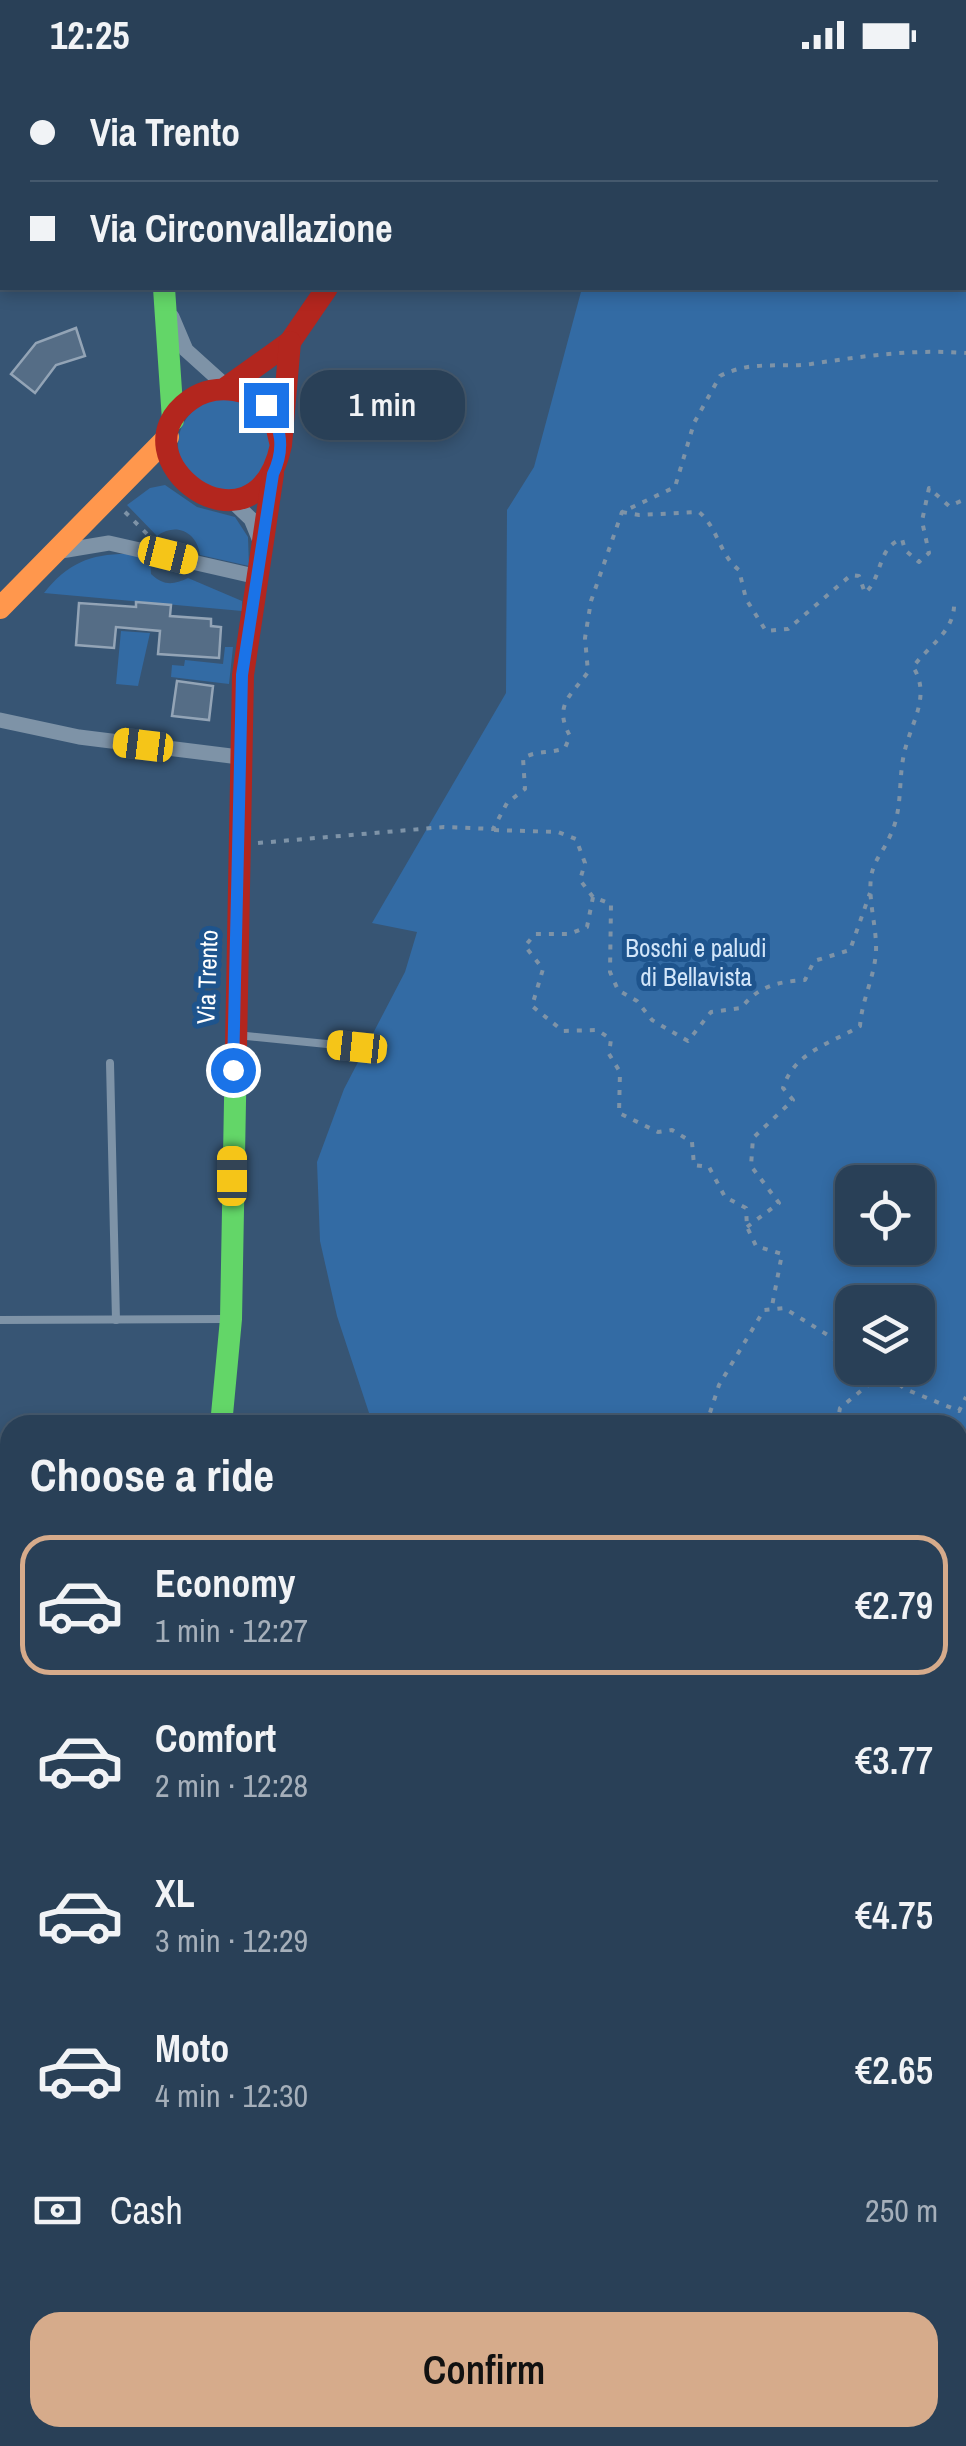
<!DOCTYPE html>
<meta charset="utf-8">
<style>
body{margin:0;font-family:"Archivo Narrow",sans-serif;background:#354b61;color:#f1f3f6;height:100vh;display:flex;flex-direction:column;font-size:38px;white-space:nowrap}
*{box-sizing:border-box;margin:0}
p{font-size:32px;color:#a5afba}
.icon{flex:none;width:55px;height:55px;fill:none;stroke:currentColor;stroke-width:2;stroke-linecap:round;stroke-linejoin:round}
.map{position:relative;flex:1;overflow:hidden}
.sheet{position:absolute;left:0px;top:1345px;width:968px;height:1032px;display:flex;flex-direction:column;background:#294057;border-radius:30px 30px 0 0;box-shadow:0 5px 15px #0003,0 0 0 2px #45596d}
.sheet>*{flex:none}
.top-card{position:absolute;left:0px;top:0px;width:968px;height:220px;box-shadow:0 5px 15px #0003,0 0 0 2px #45596d;display:grid;align-content:center;height:220px;padding:0 30px;background:#294057}
.buttons{position:absolute;left:835px;top:1095px;display:grid;gap:20px}
.buttons a{display:grid;place-items:center;width:100px;height:100px;border-radius:20px;background:#294057;box-shadow:0 5px 15px #0003,0 0 0 2px #45596d;font-size:50px}
.end{position:absolute;width:45px;height:45px;margin:-22px;border:12px solid #1a73e8;background:#fff;box-shadow:0 0 0 5px #fff}
.from{border-radius:50%}
.bubble{position:absolute;height:70px;border-radius:30px;background:#294057;box-shadow:0 5px 15px #0003,0 0 0 2px #45596d;font-size:32px;font-weight:600;line-height:70px;text-align:center}
.car{position:absolute;width:30px;height:60px;margin:-30px -15px;border-radius:12px;box-shadow:0 0 8px 2px #0007;background:linear-gradient(#f5c518 24%,#345 0 40%,#f5c518 0 76%,#345 0 86%,#f5c518 0)}
.top-card b{display:flex;align-items:center;gap:35px;height:95px;font-size:38px}
.top-card b+b{border-top:2px solid #45596d}
.top-card i{width:25px;height:25px;background:#f1f3f6}
ul{padding:0;list-style:none}
li{display:flex;align-items:center;gap:30px;height:140px;margin:0 20px 15px;padding:0 10px;border:5px solid transparent;border-radius:30px}
li div{flex:1}
li b{display:block;font-size:38px}
li em{font-style:normal;font-weight:600}
li.on{border-color:#d6ab8b}
li>.icon{width:90px;height:90px;stroke-width:1.5}
h2{padding:0 30px;font-size:45px;line-height:120px}
.pay{display:flex;align-items:center;gap:25px;height:110px;padding:0 30px;font-size:38px}
.pay p{margin-inline-start:auto}
.action{display:flex;gap:20px;margin-top:auto;padding:20px 30px}
.action a{flex:1;height:115px;border-radius:30px;background:#d6ab8b;color:#111;font-size:40px;font-weight:600;line-height:115px;text-align:center}
.status{display:flex;justify-content:space-between;align-items:center;height:70px;padding:0 50px;background:#294057;direction:ltr}
.status svg{height:28px;fill:currentColor}
.map>svg:first-child{display:block}
.green{fill:#336ba4;fill-rule:evenodd}
.building{fill:#556d86;stroke:#93a4b6;stroke-width:2.5}
.lines{fill:none;stroke-linecap:round;stroke-linejoin:round}
.path{stroke:#7e93a7;stroke-width:4;stroke-dasharray:5 8;stroke-linecap:butt}
.lane{stroke:#7e93a7;stroke-width:8}
.street{stroke:#7e93a7;stroke-width:15}
.fast{stroke:#63d668;stroke-width:22}
.slow{stroke:#ff974d;stroke-width:22}
.jam{stroke:#b3261e;stroke-width:22}
.route{stroke:#1a73e8;stroke-width:12}
.labels{text-anchor:middle;dominant-baseline:central;stroke-width:10;stroke-linejoin:round;paint-order:stroke}
.park-label{font-size:25px;fill:#d1e5f9;stroke:#1e548d}
.street-label{font-size:25px;fill:#fff;stroke:#1e548d}
</style>
<div class="status"><b>12:25</b><svg viewBox="0 0 49 12"><path d="M0 12V9h3v3zM5 12V6h3v6zM10 12V3h3v9zM15 12V0h3v12zM26 1h20v11H26zM47 4h2v5h-2z"/></svg></div>
<div class="map">
<svg width="966" height="2376" viewBox="0 0 966 2376">
<rect width="100%" height="100%" fill="#375574"/>
<g class="green">
<path d="M719 0H966V2376H545L544 2368H958V1355H373L337 1246 320 1171 317 1092 344 1019 405 902 417 862 372 853 506 623 507 440 534 397 582 218H965V2ZM852 1112H918V1178H852ZM852 1232H918V1298H852Z"/>
<circle cx="224" cy="375" r="46"/>
<path d="M165 415 197 437 235 447 248 467 249 496 200 485C197 462 176 452 157 466L127 435 150 418Z"/>
<path d="M131 484 150 487 151 504C164 516 173 515 188 508L242 531V541L44 523C68 492 93 483 131 484Z"/>
<path d="M121 561 150 563 138 616 116 614Z"/>
<path d="M225 577H233L229 614 171 607 172 595 184 596 185 590 223 594Z"/>
</g>
<g class="building">
<path d="M76 258 85 286 56 295 35 323 11 304 36 273Z"/>
<path d="M136 532 171 535 170 546 211 549V556L221 557 219 588 158 584 160 561 116 557 114 578 76 575 79 533 136 537Z"/>
<path d="M177 611 213 616 209 650 172 646Z"/>
</g>
<g class="lines">
<g class="path">
<path d="M125 442 147 464"/>
<path d="M622 442 639 445 699 442C718 458 720 486 739 500L746 529 766 561 788 559 851 505 859 506 865 523C883 507 877 477 902 469L905 480 919 492 929 483 922 451 929 418 949 436 966 429"/>
<path d="M494 760 558 762 576 769 585 793 580 810 593 827 611 834 610 902 618 920 637 931 652 950 688 971 711 942 741 938C759 916 776 912 805 910L814 891 850 880 870 823"/>
<path d="M258 773 444 757 493 759 507 733 525 719 523 688C538 680 549 684 565 678L570 666C553 635 571 626 588 602L585 568 591 531 622 442 675 417 694 353 720 306C751 290 779 298 811 294 863 286 913 279 966 283"/>
<path d="M593 827 587 857 569 864H535L525 876 543 899 532 936 563 961 597 960 611 969 609 984 620 1002 619 1043 658 1062 672 1060 692 1072 694 1095 709 1097 725 1127 746 1138 747 1157 756 1176 782 1184 772 1236"/>
<path d="M747 1157 779 1133 751 1096 753 1068 793 1030 783 1018C794 982 830 974 860 956 862 929 874 909 876 882 877 857 868 832 871 807 874 789 884 781 890 766 903 740 898 711 904 684 910 654 932 626 913 597 929 575 956 561 954 531"/>
<path d="M879 1298 905 1319 959 1341 966 1327"/>
<path d="M706 1355 719 1315 764 1240 784 1238 852 1280"/>
<path d="M837 1355 840 1338 884 1302"/>
<path d="M958 1738 966 1730"/>
<path d="M958 1746 966 1762"/>
<path d="M958 1805 966 1793"/>
<path d="M958 1892 966 1907"/>
<path d="M958 2179 966 2176"/>
<path d="M779 2368V2376"/>
<path d="M843 2376 859 2368"/>
</g>
<g class="lane">
<path d="M500 0 502 2"/>
<path d="M182 2 183 0"/>
<path d="M468 2 474 0"/>
<path d="M0 114 2 113"/>
<path d="M0 159 2 158"/>
<path d="M237 965 357 977"/>
<path d="M110 993 116 1250"/>
<path d="M0 1250 225 1249"/>
<path d="M0 1471H10"/>
</g>
<g class="street">
<path d="M222 2 224 0"/>
<path d="M172 247 186 280 227 317"/>
<path d="M231 430 251 449 262 476"/>
<path d="M55 482 109 473 258 507"/>
<path d="M0 650 79 667 239 687"/>
<path d="M0 1958 10 1933"/>
<path d="M958 1998 966 1994"/>
<path d="M0 2244 10 2252"/>
<path d="M127 2368 132 2376"/>
<path d="M384 2376 387 2368"/>
</g>
<g class="fast">
<path d="M533 2 535 0"/>
<path d="M164 218 173 350"/>
<path d="M221 1355 231 1249 236 977"/>
</g>
<path class="slow" d="M0 538 168 367"/>
<g class="jam">
<path d="M227 317 290 272 327 218"/>
<path d="M281 375C278 366 277 353 272 345 256 317 215 312 190 330 110 387 255 497 281 375L290 272"/>
<path d="M236 977 243 605 273 404"/>
</g>
</g>
<g class="lines">
<path class="route" d="M233 1000 242 605 273 404C285 379 282 357 266 335"/>
</g>
<g class="labels">
<g class="park-label">
<text x="696" y="878">Boschi e paludi<tspan x="696" dy="29">di Bellavista</tspan></text>
</g>
<g class="street-label">
<text transform="translate(207 907) rotate(-88)">Via Trento</text>
</g>
</g>
</svg>
<div class="buttons">
<a><svg class="icon" aria-label="locate" viewBox="0 0 24 24"><circle cx="12" cy="12" r="6"/><path d="M12 2v4M12 18v4M2 12h4M18 12h4"/></svg></a>
<a><svg class="icon" aria-label="layers" viewBox="0 0 24 24"><path d="M12 4l9 5-9 5-9-5zM3 14l9 5 9-5"/></svg></a>
</div>
<i class="end from" style="left:233px;top:1000px"></i>
<i class="end" style="left:266px;top:335px"></i>
<div class="bubble" style="left:300px;top:300px;width:165px">1 min</div>
<i class="car" style="left:168px;top:485px;rotate:104deg"></i>
<i class="car" style="left:143px;top:675px;rotate:277deg"></i>
<i class="car" style="left:357px;top:977px;rotate:276deg"></i>
<i class="car" style="left:232px;top:1106px;rotate:0deg"></i>
<div class="top-card">
<b><i class="from"></i>Via Trento</b>
<b><i></i>Via Circonvallazione</b>
</div>
<section class="sheet">
<h2>Choose a ride</h2>
<ul>
<li class="on"><svg class="icon" aria-label="car" viewBox="0 0 24 24"><path d="M5 17H2v-5l4-1 3-4h7l3 4 3 1v5h-3M9 17h6M6 11h13"/><circle cx="7" cy="17" r="2"/><circle cx="17" cy="17" r="2"/></svg><div><b>Economy</b><p>1 min · 12:27</p></div><em>€2.79</em></li>
<li><svg class="icon" aria-label="car" viewBox="0 0 24 24"><path d="M5 17H2v-5l4-1 3-4h7l3 4 3 1v5h-3M9 17h6M6 11h13"/><circle cx="7" cy="17" r="2"/><circle cx="17" cy="17" r="2"/></svg><div><b>Comfort</b><p>2 min · 12:28</p></div><em>€3.77</em></li>
<li><svg class="icon" aria-label="car" viewBox="0 0 24 24"><path d="M5 17H2v-5l4-1 3-4h7l3 4 3 1v5h-3M9 17h6M6 11h13"/><circle cx="7" cy="17" r="2"/><circle cx="17" cy="17" r="2"/></svg><div><b>XL</b><p>3 min · 12:29</p></div><em>€4.75</em></li>
<li><svg class="icon" aria-label="car" viewBox="0 0 24 24"><path d="M5 17H2v-5l4-1 3-4h7l3 4 3 1v5h-3M9 17h6M6 11h13"/><circle cx="7" cy="17" r="2"/><circle cx="17" cy="17" r="2"/></svg><div><b>Moto</b><p>4 min · 12:30</p></div><em>€2.65</em></li>
</ul>
<div class="pay"><svg class="icon" aria-label="cash" viewBox="0 0 24 24"><path d="M3 7h18v10H3z"/><circle cx="12" cy="12" r="2"/></svg>Cash<p>250 m</p></div>
<div class="action"><a>Confirm</a></div>
</section>
</div>
